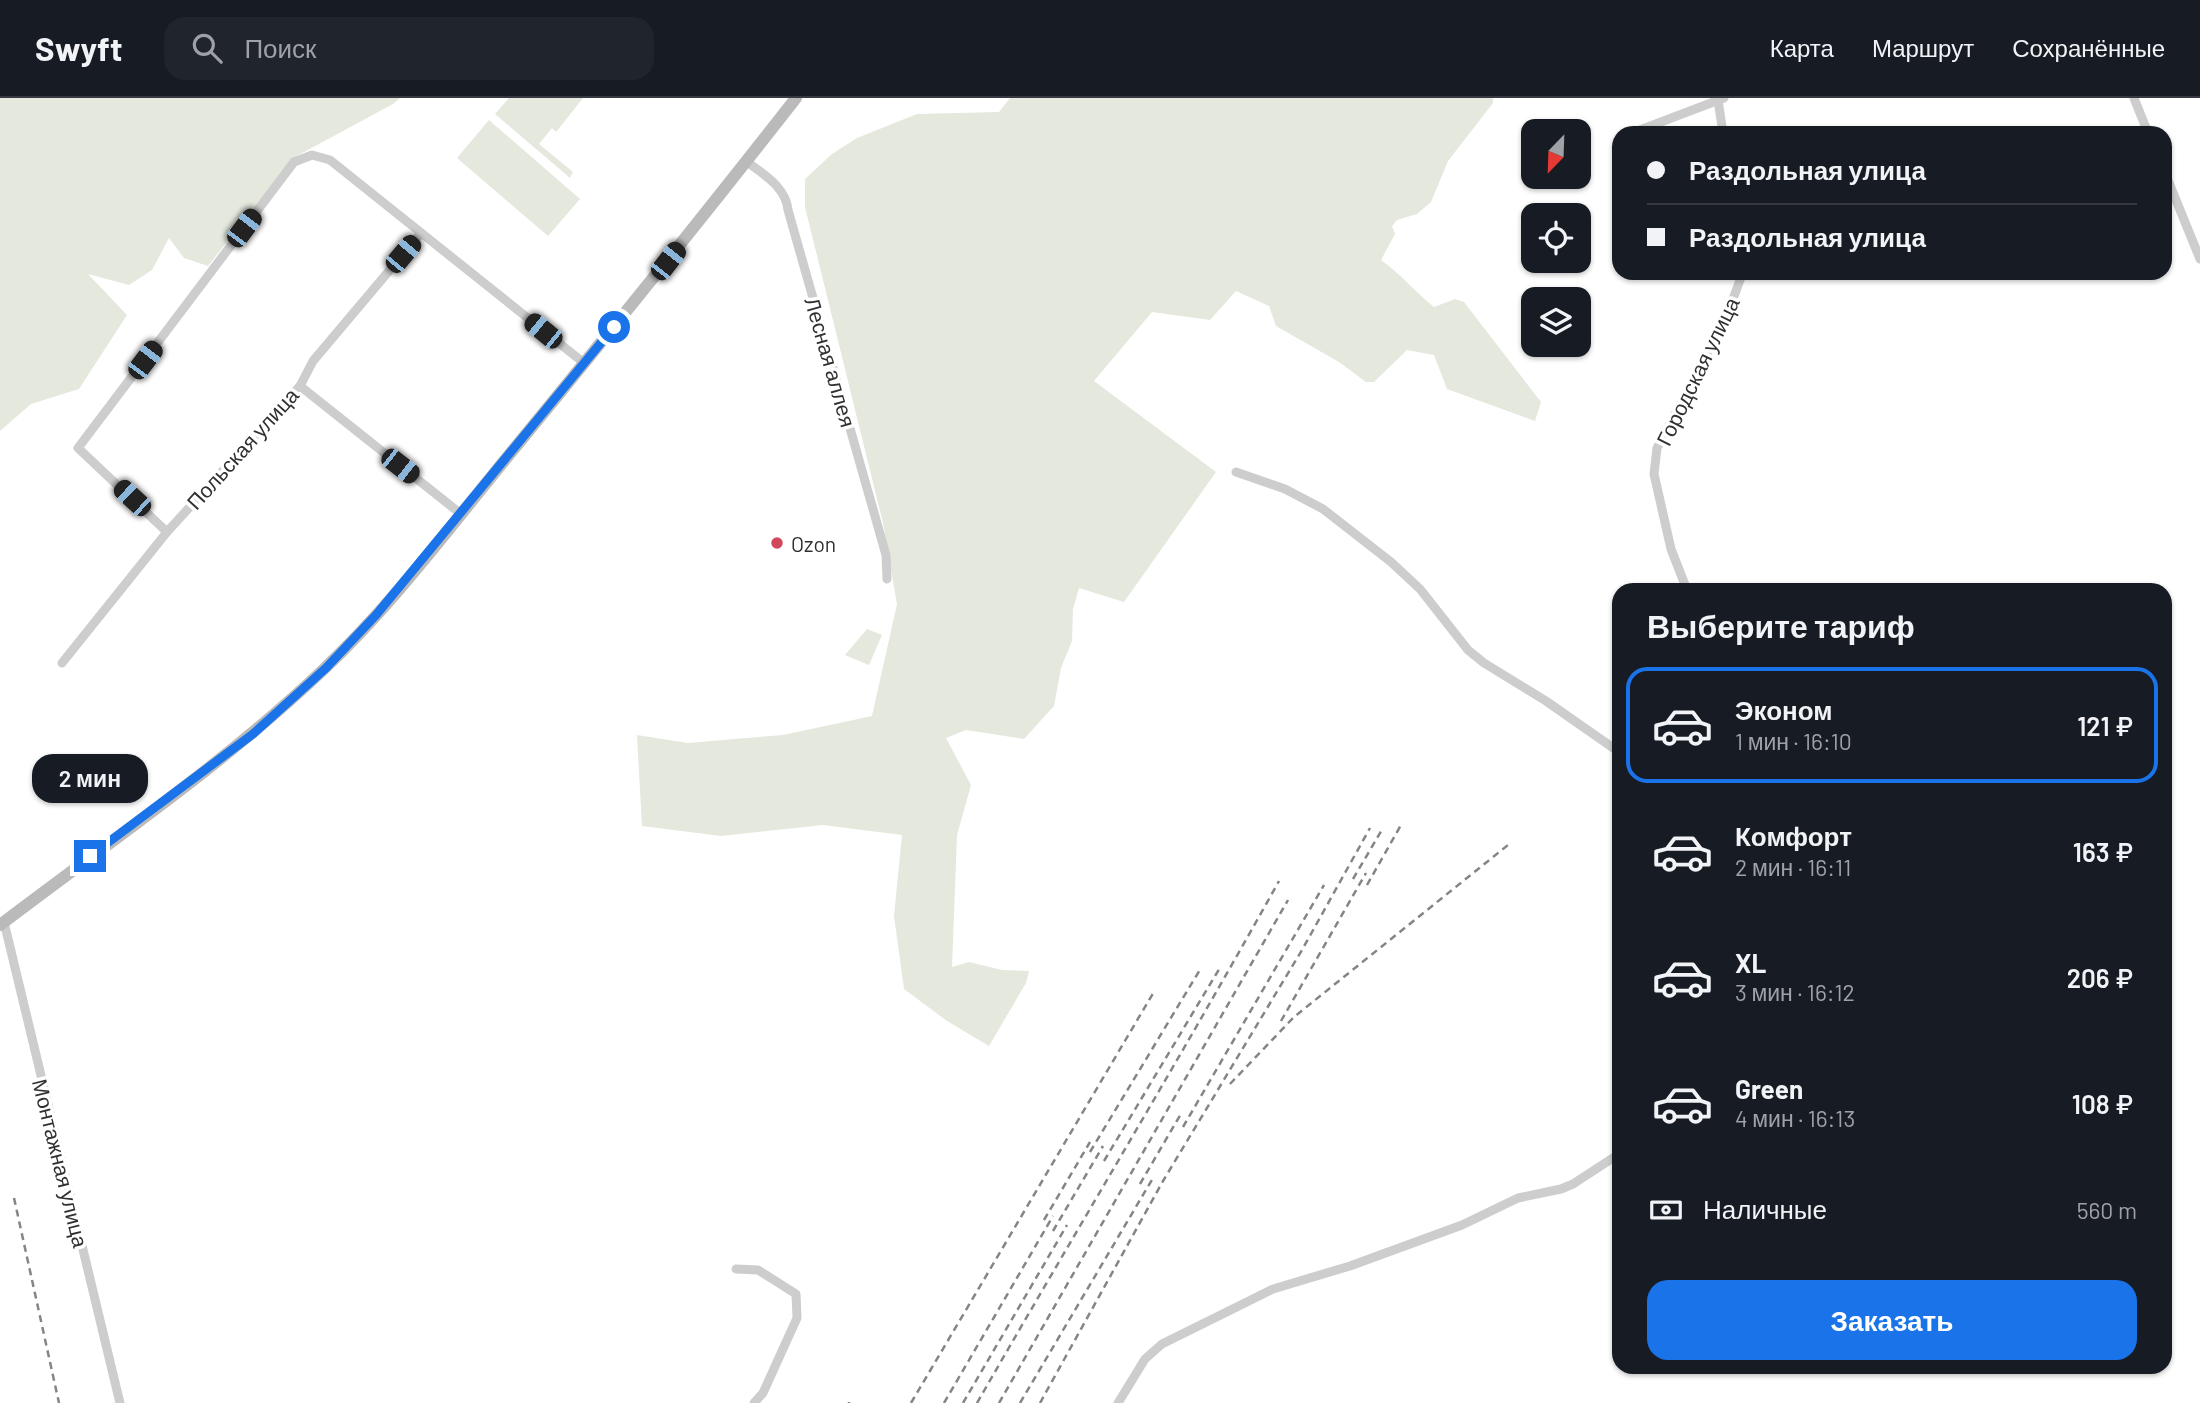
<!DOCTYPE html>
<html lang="ru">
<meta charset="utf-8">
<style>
body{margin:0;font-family:Barlow,sans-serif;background:#20242c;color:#f1f3f6;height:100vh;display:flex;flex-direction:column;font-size:26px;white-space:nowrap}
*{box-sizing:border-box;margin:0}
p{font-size:23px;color:#9ea1a6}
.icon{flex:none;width:38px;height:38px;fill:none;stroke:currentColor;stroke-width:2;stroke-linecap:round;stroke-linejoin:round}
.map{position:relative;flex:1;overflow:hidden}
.drawer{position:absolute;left:1612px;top:485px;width:560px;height:791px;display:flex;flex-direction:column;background:#171b24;border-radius:21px;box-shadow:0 2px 5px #0004}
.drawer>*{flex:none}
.top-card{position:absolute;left:1612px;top:28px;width:560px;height:154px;border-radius:21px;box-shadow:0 2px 5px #0004;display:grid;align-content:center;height:154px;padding:0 35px;background:#171b24}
.needle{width:46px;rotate:203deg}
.fabs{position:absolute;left:1521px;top:21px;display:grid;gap:14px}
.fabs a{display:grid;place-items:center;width:70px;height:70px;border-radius:14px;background:#171b24;box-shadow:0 2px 5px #0004;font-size:35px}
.end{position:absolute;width:32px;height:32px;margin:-16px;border:9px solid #1a73e8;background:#fff;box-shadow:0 0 0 4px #fff}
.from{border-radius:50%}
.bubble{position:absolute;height:49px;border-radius:21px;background:#171b24;box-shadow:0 2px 5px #0004;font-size:23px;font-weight:600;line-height:49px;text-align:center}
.car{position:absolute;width:21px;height:42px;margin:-21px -10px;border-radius:9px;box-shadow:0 0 5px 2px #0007;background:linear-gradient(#222 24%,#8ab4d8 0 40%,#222 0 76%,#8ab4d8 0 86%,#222 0)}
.top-card b{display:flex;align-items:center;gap:24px;height:66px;font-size:26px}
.top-card b+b{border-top:2px solid #363941}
.top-card i{width:18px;height:18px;background:#f1f3f6}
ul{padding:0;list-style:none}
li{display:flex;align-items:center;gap:21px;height:116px;margin:0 14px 10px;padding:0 21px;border:4px solid transparent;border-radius:21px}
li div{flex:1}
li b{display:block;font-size:26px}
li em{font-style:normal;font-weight:600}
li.selected{border-color:#1a73e8}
li>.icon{width:63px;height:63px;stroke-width:1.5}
h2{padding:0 35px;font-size:32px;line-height:84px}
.pay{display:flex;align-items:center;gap:18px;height:77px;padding:0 35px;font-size:26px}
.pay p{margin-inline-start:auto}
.action{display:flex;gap:14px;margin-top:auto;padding:14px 35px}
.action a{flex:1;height:80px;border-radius:21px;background:#1a73e8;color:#fff;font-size:28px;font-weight:600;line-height:80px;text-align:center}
header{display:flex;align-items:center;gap:42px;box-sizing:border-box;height:98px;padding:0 35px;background:#171b24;border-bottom:2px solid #363941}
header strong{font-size:33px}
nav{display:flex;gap:38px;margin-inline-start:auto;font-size:24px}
.search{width:490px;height:63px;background:#20242c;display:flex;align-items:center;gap:18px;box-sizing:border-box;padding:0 24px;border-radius:21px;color:#9ea1a6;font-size:26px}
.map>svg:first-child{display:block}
.green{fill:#e4e8dd}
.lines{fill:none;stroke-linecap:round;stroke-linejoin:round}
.minor{stroke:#cdcdcd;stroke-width:9}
.secondary{stroke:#bababa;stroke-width:12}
.rail{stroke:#858585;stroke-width:2.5;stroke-dasharray:7 5;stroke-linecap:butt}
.route{stroke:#1a73e8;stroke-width:9}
.poi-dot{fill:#d1475c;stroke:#fff;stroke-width:2.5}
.labels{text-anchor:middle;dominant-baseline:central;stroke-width:7;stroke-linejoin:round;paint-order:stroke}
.street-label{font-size:21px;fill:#303030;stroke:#fff}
.poi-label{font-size:21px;fill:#303030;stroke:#fff;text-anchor:start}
</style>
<header>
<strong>Swyft</strong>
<div class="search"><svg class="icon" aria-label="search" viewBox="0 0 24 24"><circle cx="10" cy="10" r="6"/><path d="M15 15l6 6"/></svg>Поиск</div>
<nav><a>Карта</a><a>Маршрут</a><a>Сохранённые</a></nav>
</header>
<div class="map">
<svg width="2200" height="1305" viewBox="0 0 2200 1305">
<rect width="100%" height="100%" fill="#fff"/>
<g class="green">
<path d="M0 0H400L393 6 293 60 208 168 184 160 169 140 152 172 129 187 88 176 127 217 79 291 31 306 0 333Z"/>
<path d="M509 0H583L556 34 552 30 539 46 573 74 570 80 495 16Z"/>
<path d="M1010 0H1493V5L1448 63 1431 104 1417 116 1397 122 1392 128 1395 136 1381 162C1401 176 1415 194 1434 209L1455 201 1464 204 1541 304 1535 323 1447 291 1434 257 1407 252 1374 284H1366L1339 264 1276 228 1269 208 1236 193 1210 222 1152 214 1094 283 1216 374 1124 504 1079 490 1073 511 1072 543 1061 570 1054 608 1024 641 966 632 946 640 971 687 957 737 952 869 969 864 1002 872 1029 873 1026 885 989 948 947 923 904 891 894 818 902 737 823 727 721 738 642 728 637 637 688 645 783 637 872 618 897 506 883 425 805 109V81L832 56 857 40 917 16 999 14Z"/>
<path d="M489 22 580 101 548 138 457 60Z"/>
<path d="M867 531 882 537 869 567 845 557Z"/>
</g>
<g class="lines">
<g class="minor">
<path d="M2134 0 2148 35"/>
<path d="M1718 2 1723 35"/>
<path d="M1632 35 1724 0"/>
<path d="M746 63C764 77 786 89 788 112L886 457 887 481"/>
<path d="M2165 75 2200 161"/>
<path d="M300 288 461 416"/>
<path d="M1236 374 1285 391 1323 411 1391 464 1420 491 1468 552 1484 565 1546 603 1619 654"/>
<path d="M167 434 78 350 294 64 312 57 330 62 584 265"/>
<path d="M1687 492 1671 451 1654 376 1657 350 1726 220 1740 182 1741 175"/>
<path d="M62 565 167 434 300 288 313 263 421 135"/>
<path d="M4 824 120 1305"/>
<path d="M736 1171 758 1172 796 1196 797 1220 763 1295 754 1305"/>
<path d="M1118 1305 1145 1261 1162 1246 1273 1191 1350 1168 1462 1127 1518 1100 1561 1091 1573 1086 1619 1056"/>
</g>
<path class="secondary" d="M0 827C109 744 224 666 323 572 392 507 449 430 509 357 606 239 702 120 796 0"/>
<g class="rail">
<path d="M1353 781 1383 730"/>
<path d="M1367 787 1401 727"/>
<path d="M1281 923 1366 775"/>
<path d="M1230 986 1294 919 1508 747"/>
<path d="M1183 1029 1324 787"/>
<path d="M1090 1054 1201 870"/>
<path d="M1104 1063 1221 868"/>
<path d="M1140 1086 1182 1014"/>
<path d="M14 1100 59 1305"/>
<path d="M1044 1122 1090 1044"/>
<path d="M1053 1133 1103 1048"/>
<path d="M849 1305V1304"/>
<path d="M911 1305 1155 892"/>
<path d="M944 1305 1053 1118"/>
<path d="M963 1305 1067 1127"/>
<path d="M977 1305C1077 1131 1181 959 1279 783"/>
<path d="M999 1305 1288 802"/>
<path d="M1020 1305 1153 1080"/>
<path d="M1040 1305 1163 1083 1302 852 1370 730"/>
</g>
</g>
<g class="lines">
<path class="route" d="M90 758 253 636 326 570 376 517 614 229"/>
</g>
<circle class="poi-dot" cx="777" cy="445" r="7"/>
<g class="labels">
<g class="street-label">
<text transform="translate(831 264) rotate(74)">Лесная аллея</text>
<text transform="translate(1697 273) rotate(-64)">Городская улица</text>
<text transform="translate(242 350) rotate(-48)">Польская улица</text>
<text transform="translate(61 1065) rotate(76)">Монтажная улица</text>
</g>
<g class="poi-label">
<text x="791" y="445">Ozon</text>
</g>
</g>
</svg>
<div class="fabs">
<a><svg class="needle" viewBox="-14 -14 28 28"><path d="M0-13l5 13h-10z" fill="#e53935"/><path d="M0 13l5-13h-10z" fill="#9ea1a6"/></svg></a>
<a><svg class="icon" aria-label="locate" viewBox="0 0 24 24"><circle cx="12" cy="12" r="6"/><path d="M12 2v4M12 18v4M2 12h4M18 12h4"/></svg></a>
<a><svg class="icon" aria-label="layers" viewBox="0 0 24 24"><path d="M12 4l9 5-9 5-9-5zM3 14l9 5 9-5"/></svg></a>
</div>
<i class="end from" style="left:614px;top:229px"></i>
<i class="end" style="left:90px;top:758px"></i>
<div class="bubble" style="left:32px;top:656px;width:116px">2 мин</div>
<i class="car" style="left:244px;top:130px;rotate:37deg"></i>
<i class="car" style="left:403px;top:156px;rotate:40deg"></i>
<i class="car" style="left:668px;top:163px;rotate:38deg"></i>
<i class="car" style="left:543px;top:233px;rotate:309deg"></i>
<i class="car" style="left:145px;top:262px;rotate:37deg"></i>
<i class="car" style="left:400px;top:368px;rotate:128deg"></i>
<i class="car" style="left:132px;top:400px;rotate:313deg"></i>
<div class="top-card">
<b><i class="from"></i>Раздольная улица</b>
<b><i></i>Раздольная улица</b>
</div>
<section class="drawer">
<h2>Выберите тариф</h2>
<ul>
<li class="selected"><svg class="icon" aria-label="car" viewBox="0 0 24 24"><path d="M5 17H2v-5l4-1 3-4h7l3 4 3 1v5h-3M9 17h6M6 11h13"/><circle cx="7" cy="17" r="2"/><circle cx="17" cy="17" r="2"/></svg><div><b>Эконом</b><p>1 мин · 16:10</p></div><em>121 ₽</em></li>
<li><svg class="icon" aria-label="car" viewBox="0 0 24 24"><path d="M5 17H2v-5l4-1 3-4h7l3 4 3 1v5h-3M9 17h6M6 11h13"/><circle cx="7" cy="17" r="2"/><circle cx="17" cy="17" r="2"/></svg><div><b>Комфорт</b><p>2 мин · 16:11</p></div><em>163 ₽</em></li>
<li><svg class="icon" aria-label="car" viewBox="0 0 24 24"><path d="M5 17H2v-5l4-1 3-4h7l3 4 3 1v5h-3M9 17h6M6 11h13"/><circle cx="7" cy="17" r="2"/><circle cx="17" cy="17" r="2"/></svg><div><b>XL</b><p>3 мин · 16:12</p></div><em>206 ₽</em></li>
<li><svg class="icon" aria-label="car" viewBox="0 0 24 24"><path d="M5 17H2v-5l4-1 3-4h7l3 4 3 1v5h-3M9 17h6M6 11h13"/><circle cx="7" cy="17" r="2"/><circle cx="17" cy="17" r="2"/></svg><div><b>Green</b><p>4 мин · 16:13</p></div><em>108 ₽</em></li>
</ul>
<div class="pay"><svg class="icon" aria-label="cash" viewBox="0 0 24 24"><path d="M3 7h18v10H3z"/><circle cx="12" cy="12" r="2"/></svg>Наличные<p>560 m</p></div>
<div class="action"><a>Заказать</a></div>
</section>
</div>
